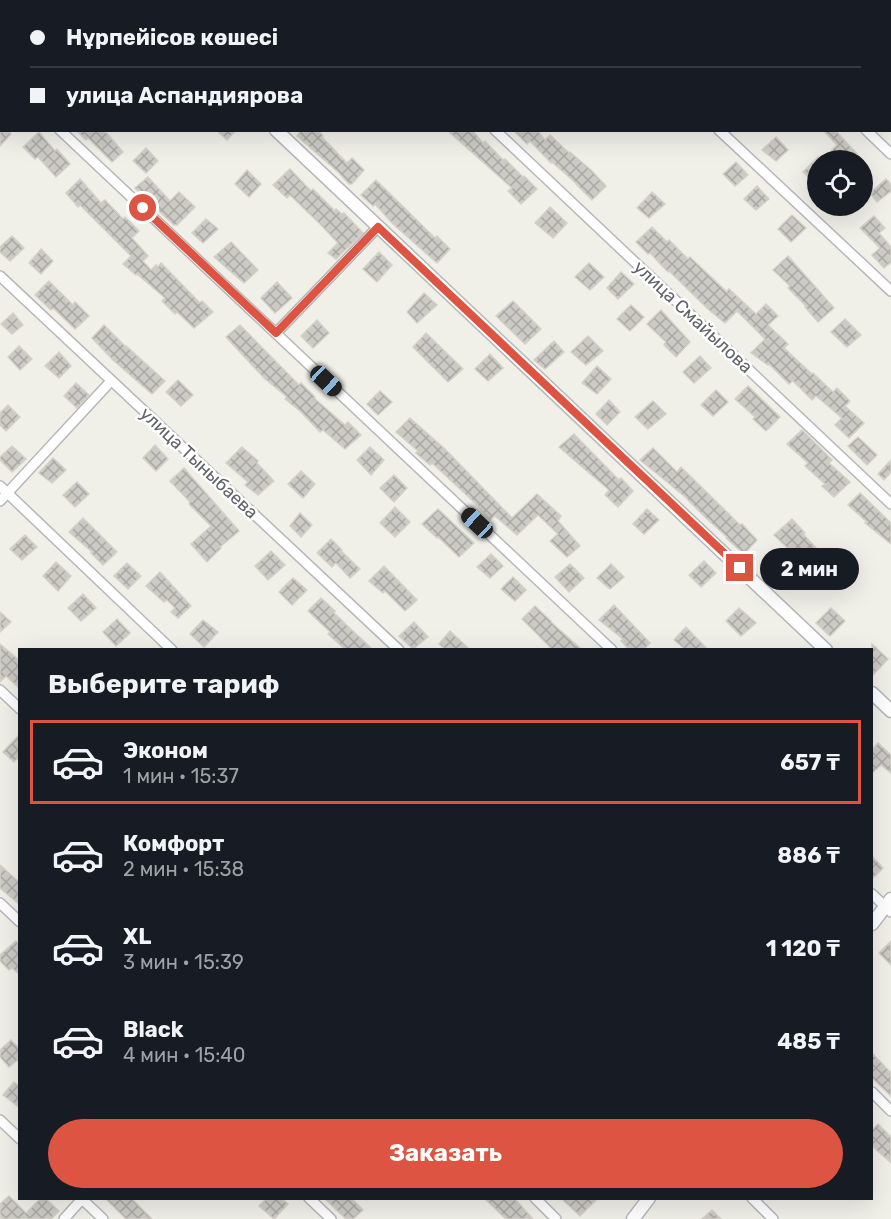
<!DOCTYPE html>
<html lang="ru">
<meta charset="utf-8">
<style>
body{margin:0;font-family:Rubik,sans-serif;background:#242831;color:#f1f3f6;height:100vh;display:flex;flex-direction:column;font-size:22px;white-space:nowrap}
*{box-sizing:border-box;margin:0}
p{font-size:20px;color:#9ea1a6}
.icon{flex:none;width:33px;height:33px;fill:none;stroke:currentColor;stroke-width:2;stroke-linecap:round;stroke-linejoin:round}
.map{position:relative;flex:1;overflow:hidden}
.details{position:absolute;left:18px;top:648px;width:855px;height:552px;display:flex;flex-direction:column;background:#171b24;border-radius:0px;box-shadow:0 6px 24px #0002}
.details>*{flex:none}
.guide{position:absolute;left:0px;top:0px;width:891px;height:132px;box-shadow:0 6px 24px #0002;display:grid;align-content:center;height:132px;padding:0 30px;background:#171b24}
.buttons{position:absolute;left:807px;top:150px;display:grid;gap:12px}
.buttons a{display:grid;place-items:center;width:66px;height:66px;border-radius:50%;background:#171b24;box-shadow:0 6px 24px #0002;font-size:30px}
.end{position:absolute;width:27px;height:27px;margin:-14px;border:8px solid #dd5542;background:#fff;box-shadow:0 0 0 3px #fff}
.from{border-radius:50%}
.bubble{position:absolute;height:42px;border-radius:21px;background:#171b24;box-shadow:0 6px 24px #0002;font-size:20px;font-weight:700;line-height:42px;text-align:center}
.car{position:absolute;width:18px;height:36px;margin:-18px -9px;border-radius:8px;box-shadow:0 0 4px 2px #0007;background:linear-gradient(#222 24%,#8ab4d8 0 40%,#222 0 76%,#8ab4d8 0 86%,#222 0)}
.guide b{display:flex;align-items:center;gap:21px;height:57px;font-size:22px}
.guide b+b{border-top:2px solid #363941}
.guide i{width:15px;height:15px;background:#f1f3f6}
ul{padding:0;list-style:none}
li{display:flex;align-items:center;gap:18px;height:84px;margin:0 12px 9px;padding:0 18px;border:3px solid transparent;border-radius:0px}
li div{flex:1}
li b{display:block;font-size:22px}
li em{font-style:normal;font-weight:700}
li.selected{border-color:#dd5542}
li>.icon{width:54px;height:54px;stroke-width:1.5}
h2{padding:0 30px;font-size:27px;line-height:72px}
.button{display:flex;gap:12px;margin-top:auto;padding:12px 30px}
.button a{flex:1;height:69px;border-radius:36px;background:#dd5542;color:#fff;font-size:24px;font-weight:700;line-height:69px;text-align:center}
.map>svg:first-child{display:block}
.building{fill:url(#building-cross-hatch);stroke:#d5d1c7;stroke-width:1.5}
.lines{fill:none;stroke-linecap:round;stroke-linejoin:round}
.minor-casing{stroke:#b5b8bb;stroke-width:12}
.tertiary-casing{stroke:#b5b8bb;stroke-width:15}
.minor{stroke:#fff;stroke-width:9}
.tertiary{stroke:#fff;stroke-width:12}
.route{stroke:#dd5542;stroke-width:8}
.labels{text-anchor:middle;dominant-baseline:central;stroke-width:5;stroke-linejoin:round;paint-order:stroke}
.street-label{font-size:18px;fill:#606367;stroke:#fff}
</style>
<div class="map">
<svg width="891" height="1219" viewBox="0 0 891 1219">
<defs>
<pattern id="building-cross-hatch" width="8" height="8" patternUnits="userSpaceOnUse" patternTransform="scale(1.5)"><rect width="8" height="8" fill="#cccac5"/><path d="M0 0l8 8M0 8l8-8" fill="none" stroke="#a9a8a4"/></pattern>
</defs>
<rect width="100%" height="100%" fill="#f0efe8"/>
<g class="building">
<path d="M0 130H8L11 134 0 146Z"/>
<path d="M76 130H104L123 152 112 162 88 138 86 140Z"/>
<path d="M216 130H236L227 140Z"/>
<path d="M301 130H318L323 136 322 137 347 163 352 158 364 170 352 184H349L338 172 297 136Z"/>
<path d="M447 130H472L483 143 485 141 503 160 505 159 523 177 524 176 537 189 521 204 508 191 512 188Z"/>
<path d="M513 130H537L545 140 550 135 569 153 570 152 592 171 606 186 592 200 577 185H578L552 162 551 163 530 141 527 144Z"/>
<path d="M823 130H835L857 154 849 160H822L837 145Z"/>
<path d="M39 132 55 151 57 149 70 164 56 177 38 157 35 159 23 147Z"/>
<path d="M776 137 788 150 776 161 762 150Z"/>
<path d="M146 148 158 161 146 173 133 161Z"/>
<path d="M818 157V186L803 172Z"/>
<path d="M736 162 748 175 735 186 723 174Z"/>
<path d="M290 169 311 191 313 189 335 211 336 209 342 214 344 213 363 233 336 259 328 253 338 243 320 224 290 195 287 198 273 185Z"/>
<path d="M247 170 261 184 249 197 235 184Z"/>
<path d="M148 177 170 201 179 192 195 207 177 225H174L149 202 135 188Z"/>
<path d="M80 179 101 203 105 200 123 219 125 217 139 231 132 238 148 256 143 261 151 270 156 265 158 267 161 263 200 303 202 301 213 312 194 328 177 312 175 314 162 301 165 298 137 274 136 275 123 264 131 256 80 205 78 207 66 193Z"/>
<path d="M886 179 891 184V191L877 202 870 193Z"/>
<path d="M376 180 435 238 437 236 450 249 437 263 393 224 375 204 373 206 361 195Z"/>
<path d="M757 186 769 199 756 210 744 199Z"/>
<path d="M652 192 665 204 649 218 637 208Z"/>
<path d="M550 207 567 223 553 238 535 223Z"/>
<path d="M792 215 806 228 791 242 778 229Z"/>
<path d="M874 216 885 228 879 233 891 247V262L884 268 872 255 880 248 860 228Z"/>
<path d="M206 219 218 229 203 243 192 233Z"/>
<path d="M652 227 667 242 669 240 688 259 690 257 727 292 729 289 756 314 766 304 778 316 768 325 788 344 784 348 812 374 813 373 833 392 837 388 850 401 845 406 864 423 849 438 835 425 842 418 816 396 812 400 793 381 789 384 769 364 768 365 751 353 765 339 737 311 725 323 709 310 669 271 668 272 650 253 648 254 636 242Z"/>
<path d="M12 236 24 248 10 261 0 252V247Z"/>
<path d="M231 242 258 270 244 283 214 257Z"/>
<path d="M41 249 53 261 41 274 29 263Z"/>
<path d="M379 252 392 265 377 282 363 269Z"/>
<path d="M788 256 834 308 818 322 805 307 806 306 788 288 790 286 773 270Z"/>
<path d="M589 263 604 277 590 290 575 277Z"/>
<path d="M621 272 634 284 618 299 607 288Z"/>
<path d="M49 281 73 305 75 302 89 316 75 329 53 308 51 310 35 295Z"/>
<path d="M277 282 292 298 275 313 261 298Z"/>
<path d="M424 293 437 305 417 323 407 312Z"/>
<path d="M513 301 541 329 525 344 496 316Z"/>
<path d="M631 305 644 317 630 331 617 319Z"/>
<path d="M661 310 690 342 676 357 664 345 666 342 647 324Z"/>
<path d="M13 313 23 325 12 334 1 324Z"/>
<path d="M845 319 861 335 847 347 831 332Z"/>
<path d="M317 320 329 333 313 348 301 336Z"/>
<path d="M104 325 126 347V346L165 381 152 394 113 360 92 338Z"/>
<path d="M240 325 299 385 301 383 315 397 314 398 345 425 348 422 361 435 345 449 323 430 320 432 300 411 285 399 287 397 264 378 226 337Z"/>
<path d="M426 333 463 369 448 382 413 347Z"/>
<path d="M588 336 603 351 586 365 571 352Z"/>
<path d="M554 341 564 352 545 369 534 360Z"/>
<path d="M19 346 32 359 20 370 8 357Z"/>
<path d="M59 352 71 366 59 378 45 366Z"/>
<path d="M490 354 503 368 488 381 475 369Z"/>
<path d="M700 356 711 368 694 383 683 372Z"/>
<path d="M597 366 611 379 597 394 582 383Z"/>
<path d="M178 380 193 395 181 406 166 392Z"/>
<path d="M76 383 89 395 77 408 64 396Z"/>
<path d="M748 386 780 417 766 431 753 419 755 417 735 399Z"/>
<path d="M716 390 728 402 713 416 701 405Z"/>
<path d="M380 391 392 402 378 415 367 404Z"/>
<path d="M609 400 620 412 607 425 596 414Z"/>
<path d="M653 401 666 414 648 429 635 417Z"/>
<path d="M8 405 20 417 6 431 0 425V413Z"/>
<path d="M410 418 445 449 512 518 537 494 561 516 558 521 580 546 567 557 550 541 558 534 538 515 517 535 495 516 490 520 478 506 459 488 432 463 430 465 416 453 418 451 396 432Z"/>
<path d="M802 430 832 460 829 463 850 482 834 497 822 486 825 484 805 466 808 463 787 444Z"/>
<path d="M574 434 619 480 621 478 633 491 618 507 605 495 609 490 559 447Z"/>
<path d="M858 437 877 455 867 465 848 446Z"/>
<path d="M155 445 168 459 156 471 143 458Z"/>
<path d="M12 446 26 459 12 472 0 460V457Z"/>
<path d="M242 447 258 461 257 463 274 481 258 495 245 485 248 482 226 463Z"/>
<path d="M370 447 384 460 371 475 357 460Z"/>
<path d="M653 448 677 472 681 467 740 525 742 524 757 540 744 554 726 538 727 537 707 519 683 495 640 460Z"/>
<path d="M53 458 66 470 52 483 39 473Z"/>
<path d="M891 460V472L884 480 878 474Z"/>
<path d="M184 468 239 531 220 547 221 548 207 562 191 544 211 526 189 504 190 502 170 481Z"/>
<path d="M301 471 315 484 303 498 288 484Z"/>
<path d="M394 475 407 488 394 502 380 488Z"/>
<path d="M77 482 89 494 75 507 63 495Z"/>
<path d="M860 493 891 523V544L865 523 867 522 848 505Z"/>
<path d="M395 507 410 522 395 537 380 523Z"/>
<path d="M438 509 474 543 459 557 438 537 437 538 422 524Z"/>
<path d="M647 509 659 520 644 534 633 524Z"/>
<path d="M300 513 312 525 301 537 290 526Z"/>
<path d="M83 518 117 552 103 565 91 553 92 552 69 532Z"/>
<path d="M792 519 805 533 803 534 831 564 832 563 846 576 833 589 818 577 774 535Z"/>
<path d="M25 535 37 547 22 560 10 549Z"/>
<path d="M331 539 342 550 341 551 360 569 350 578 336 563 332 567 317 553Z"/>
<path d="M271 551 285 565 268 580 255 566Z"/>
<path d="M491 554 503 566 490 578 477 567Z"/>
<path d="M704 561 716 573 701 587 689 575Z"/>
<path d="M56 562 71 576 58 591 43 576Z"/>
<path d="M127 563 141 576 128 589 114 576Z"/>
<path d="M570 564 584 578 569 592 555 577Z"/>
<path d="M611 564 624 577 610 589 597 578Z"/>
<path d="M384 566 417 600 405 611 385 591 383 593 369 581Z"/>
<path d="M160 572 191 606 178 618 171 612 175 608 167 600 164 602 146 586Z"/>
<path d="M513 577 526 590 515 601 501 589Z"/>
<path d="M293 578 307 590 292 605 279 592Z"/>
<path d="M83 594 96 608 81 621 68 608Z"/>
<path d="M321 598 335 611 334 613 373 650H346L328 634 330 632 308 611Z"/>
<path d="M614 605 650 643 643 650H630L621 641 623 639 599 620Z"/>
<path d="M535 606 551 621V622L582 650H553L522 619Z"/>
<path d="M739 608 756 623 741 636 726 621Z"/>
<path d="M831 608 845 621 830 636 816 623Z"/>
<path d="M0 612 11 622 0 632Z"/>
<path d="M117 619 130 633 116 646 103 632Z"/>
<path d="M203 620 218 632 204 647 190 634Z"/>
<path d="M414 622 428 637 413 649 399 636Z"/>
<path d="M686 627 708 650H686L674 640Z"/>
<path d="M450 631 470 650H446L439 644Z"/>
<path d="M0 644 20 661V689L6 676 0 682Z"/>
<path d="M872 644 888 659 872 676Z"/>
<path d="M20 734V756L14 762 3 752Z"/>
<path d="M878 743 891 755V773L881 765 872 773V750Z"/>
<path d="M872 856 883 868 872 879Z"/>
<path d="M0 865 20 883V905L0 888Z"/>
<path d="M16 941 20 945V975L12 968 9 970 0 961V955Z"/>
<path d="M891 941V965L879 953Z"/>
<path d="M11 1040 20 1049V1058L9 1067 0 1057V1050Z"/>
<path d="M872 1053 891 1073V1096L872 1078Z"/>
<path d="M14 1082 20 1087V1108L3 1095Z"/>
<path d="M878 1124 891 1137V1163L872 1146V1130Z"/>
<path d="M9 1196 26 1213 41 1198H45L59 1211 51 1219H0V1204Z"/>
<path d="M105 1198H131L152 1219H126Z"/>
<path d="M267 1198H281L288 1204 274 1219 259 1206Z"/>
<path d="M324 1198H351L363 1210 353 1219H346Z"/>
<path d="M484 1198H514L533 1219H506Z"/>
<path d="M561 1198H598L580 1216Z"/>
<path d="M712 1210 721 1219H702Z"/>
</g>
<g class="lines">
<g class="minor-casing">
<g id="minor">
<path d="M357 0 358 2"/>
<path d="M579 0 581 2"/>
<path d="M722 0 724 2"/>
<path d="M0 75 2 76"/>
<path d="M60 130 612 650"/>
<path d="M495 130 891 504"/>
<path d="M719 130 891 291"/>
<path d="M866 130 891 154"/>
<path d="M0 276 399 650"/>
<path d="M276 333 378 227"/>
<path d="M0 486 172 650"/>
<path d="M0 501 111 381"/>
<path d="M0 690 20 709"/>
<path d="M872 894 891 912"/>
<path d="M0 903 20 922"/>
<path d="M872 1092 891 1111"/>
<path d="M0 1120 20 1139"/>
<path d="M81 1198 103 1219"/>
<path d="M309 1198 331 1219"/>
<path d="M535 1198 556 1219"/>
<path d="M752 1198 773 1219"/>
<path d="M64 1219 82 1199"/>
</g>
</g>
<g class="tertiary-casing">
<g id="tertiary">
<path d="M138 0 139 2"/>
<path d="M276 130 826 650"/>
<path d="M872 693 891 711"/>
<path d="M872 924 891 899"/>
<path d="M633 1219 649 1198"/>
</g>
</g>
<use href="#minor" class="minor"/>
<use href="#tertiary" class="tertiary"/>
</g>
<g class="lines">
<path class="route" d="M143 208 276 333 378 227 740 568"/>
</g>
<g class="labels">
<g class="street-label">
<text transform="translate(693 317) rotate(43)">улица Смайылова</text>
<text transform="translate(199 463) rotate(43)">улица Тыныбаева</text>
</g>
</g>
</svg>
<div class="buttons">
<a><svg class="icon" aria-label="locate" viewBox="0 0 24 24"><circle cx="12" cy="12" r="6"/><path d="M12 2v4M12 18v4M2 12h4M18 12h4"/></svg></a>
</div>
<i class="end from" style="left:143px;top:208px"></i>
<i class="end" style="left:740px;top:568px"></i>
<div class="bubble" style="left:760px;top:548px;width:99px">2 мин</div>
<i class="car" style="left:326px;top:381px;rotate:133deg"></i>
<i class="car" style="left:477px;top:523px;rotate:313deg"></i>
<div class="guide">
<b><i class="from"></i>Нұрпейісов көшесі</b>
<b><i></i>улица Аспандиярова</b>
</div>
<section class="details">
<h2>Выберите тариф</h2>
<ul>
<li class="selected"><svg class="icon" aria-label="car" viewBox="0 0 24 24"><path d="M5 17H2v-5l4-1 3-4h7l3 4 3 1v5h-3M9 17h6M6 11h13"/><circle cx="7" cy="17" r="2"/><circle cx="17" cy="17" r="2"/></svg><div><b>Эконом</b><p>1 мин · 15:37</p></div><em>657 ₸</em></li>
<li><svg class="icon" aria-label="car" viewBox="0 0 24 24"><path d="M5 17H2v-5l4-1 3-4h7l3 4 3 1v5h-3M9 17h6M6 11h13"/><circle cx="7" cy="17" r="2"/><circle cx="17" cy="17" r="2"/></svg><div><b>Комфорт</b><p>2 мин · 15:38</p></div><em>886 ₸</em></li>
<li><svg class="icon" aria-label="car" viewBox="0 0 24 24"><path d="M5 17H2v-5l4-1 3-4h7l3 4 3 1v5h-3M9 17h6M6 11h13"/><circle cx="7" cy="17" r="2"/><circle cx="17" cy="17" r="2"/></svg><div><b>XL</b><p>3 мин · 15:39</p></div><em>1 120 ₸</em></li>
<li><svg class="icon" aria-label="car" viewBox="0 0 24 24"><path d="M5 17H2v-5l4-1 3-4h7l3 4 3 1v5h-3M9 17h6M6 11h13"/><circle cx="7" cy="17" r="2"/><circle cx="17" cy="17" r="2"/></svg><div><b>Black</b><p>4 мин · 15:40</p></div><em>485 ₸</em></li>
</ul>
<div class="button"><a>Заказать</a></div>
</section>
</div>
